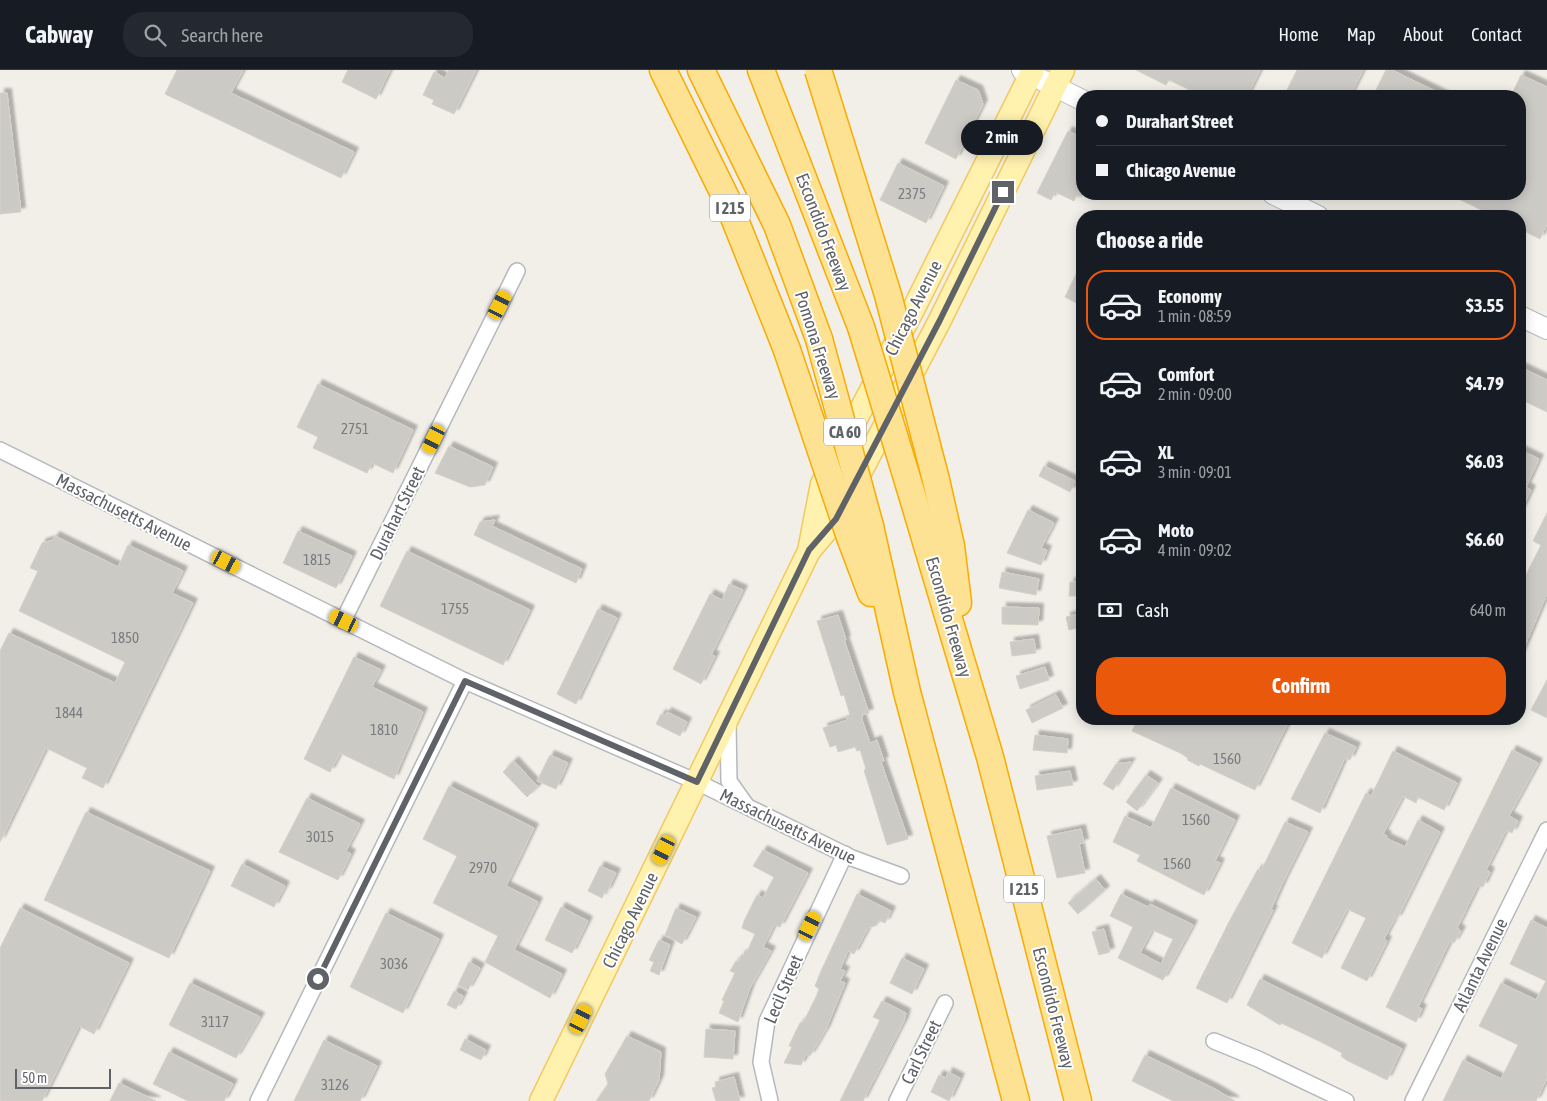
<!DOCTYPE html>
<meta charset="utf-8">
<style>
body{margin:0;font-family:"Asap Condensed",sans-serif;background:#242831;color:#f1f3f6;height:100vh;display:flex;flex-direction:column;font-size:19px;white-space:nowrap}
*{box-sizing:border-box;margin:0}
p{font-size:16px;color:#9ea1a6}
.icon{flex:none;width:28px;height:28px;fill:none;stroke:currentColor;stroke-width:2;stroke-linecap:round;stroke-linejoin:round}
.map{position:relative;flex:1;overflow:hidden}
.side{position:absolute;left:1076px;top:140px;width:450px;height:515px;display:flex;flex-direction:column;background:#171b24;border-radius:20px;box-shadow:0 2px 12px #0003}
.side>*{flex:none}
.hud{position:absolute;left:1076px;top:20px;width:450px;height:110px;border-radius:20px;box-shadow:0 2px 12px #0003;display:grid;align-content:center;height:110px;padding:0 20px;background:#171b24}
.scale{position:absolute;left:15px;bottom:12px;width:96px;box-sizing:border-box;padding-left:5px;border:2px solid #5f6368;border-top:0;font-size:14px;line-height:18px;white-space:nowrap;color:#5f6368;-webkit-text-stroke:4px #fff;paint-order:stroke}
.end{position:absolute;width:22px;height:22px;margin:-11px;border:6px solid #5f6368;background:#fff;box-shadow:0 0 0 2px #fff}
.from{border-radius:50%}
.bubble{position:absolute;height:35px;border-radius:18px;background:#171b24;box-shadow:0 2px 12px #0003;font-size:16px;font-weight:700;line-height:35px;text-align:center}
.car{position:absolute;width:15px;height:30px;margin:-15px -8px;border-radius:6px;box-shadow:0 0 4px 1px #0007;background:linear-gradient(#f5c518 24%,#345 0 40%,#f5c518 0 76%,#345 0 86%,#f5c518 0)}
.hud b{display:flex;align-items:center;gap:18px;height:48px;font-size:19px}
.hud b+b{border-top:1px solid #363941}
.hud i{width:12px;height:12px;background:#f1f3f6}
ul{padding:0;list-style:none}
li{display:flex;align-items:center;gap:15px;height:70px;margin:0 10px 8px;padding:0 10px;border:2px solid transparent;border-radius:20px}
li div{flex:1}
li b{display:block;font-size:19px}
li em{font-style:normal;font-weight:700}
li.current{border-color:#ea580c}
li>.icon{width:45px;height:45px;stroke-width:1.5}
h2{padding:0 20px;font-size:22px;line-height:60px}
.pay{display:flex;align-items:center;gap:12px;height:55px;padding:0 20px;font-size:19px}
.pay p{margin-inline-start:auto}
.primary-button{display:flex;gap:10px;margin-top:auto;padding:10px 20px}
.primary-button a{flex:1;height:58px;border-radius:20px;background:#ea580c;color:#fff;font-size:20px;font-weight:700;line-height:58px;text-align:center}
header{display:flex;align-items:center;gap:30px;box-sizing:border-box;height:70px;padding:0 25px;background:#171b24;border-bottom:1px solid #363941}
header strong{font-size:24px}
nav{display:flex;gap:28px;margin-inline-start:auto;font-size:18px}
.search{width:350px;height:45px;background:#242831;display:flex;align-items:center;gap:12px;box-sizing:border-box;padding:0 18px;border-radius:20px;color:#9ea1a6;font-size:19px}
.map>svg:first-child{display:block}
.building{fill:#cccac5;stroke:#d6d1c6;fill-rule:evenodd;filter:url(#shadow)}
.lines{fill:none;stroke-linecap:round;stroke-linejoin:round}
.street-casing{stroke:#b5b8bc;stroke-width:18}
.secondary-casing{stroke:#b6babf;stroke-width:22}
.primary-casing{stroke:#f2c960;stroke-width:25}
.highway-casing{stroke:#f9ab00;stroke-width:29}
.street{stroke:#fff;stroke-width:15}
.secondary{stroke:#fff;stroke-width:20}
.primary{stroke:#fff2af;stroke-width:22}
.highway{stroke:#fde293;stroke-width:26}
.highway-bridge-casing{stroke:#f9ab00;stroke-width:29;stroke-linecap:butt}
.highway-bridge{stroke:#fde293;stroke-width:26}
.route{stroke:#5f6368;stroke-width:6}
.labels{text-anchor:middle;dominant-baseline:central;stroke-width:4;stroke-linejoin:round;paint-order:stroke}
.number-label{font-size:15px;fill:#7a7d7f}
.shield{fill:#fff;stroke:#8f9295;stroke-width:1}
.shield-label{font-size:16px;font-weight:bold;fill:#5f6368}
.street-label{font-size:18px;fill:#5f6368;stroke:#fff}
</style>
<header>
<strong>Cabway</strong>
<div class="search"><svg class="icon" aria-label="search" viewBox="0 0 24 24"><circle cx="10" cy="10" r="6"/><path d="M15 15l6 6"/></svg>Search here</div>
<nav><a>Home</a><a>Map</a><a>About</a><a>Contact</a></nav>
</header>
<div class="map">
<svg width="1547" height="1031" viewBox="0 0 1547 1031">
<defs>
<filter id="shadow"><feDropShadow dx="4.5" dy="-4.5" stdDeviation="1" flood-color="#0004"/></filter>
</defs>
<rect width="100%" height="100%" fill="#f1efe8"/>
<g class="building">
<path d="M177 0H243L231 23 354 82 341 108 165 24Z"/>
<path d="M348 0H390L376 29 342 12Z"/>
<path d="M449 0H476L454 44 432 34 434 30 423 25 434 2 445 8Z"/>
<path d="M1136 0H1260L1247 26H1202L1169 10 1166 15Z"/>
<path d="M1297 0H1363L1350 26H1284Z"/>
<path d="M1386 0H1392L1445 26H1373Z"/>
<path d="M1521 5 1547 17V154L1540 169 1520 159V146H1509L1497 140 1488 143 1448 124H1520V26H1511Z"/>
<path d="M956 10 978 20 983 34 956 89 925 73Z"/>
<path d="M0 23H7L21 142 0 144Z"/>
<path d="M1068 61 1082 68V127L1077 124 1074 131 1055 122 1051 130 1037 123Z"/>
<path d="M898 93 944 116 926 153 880 130Z"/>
<path d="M1082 192V236L1065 227Z"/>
<path d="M1520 297 1547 310V342L1520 329Z"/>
<path d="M318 314 413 360 393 403 372 393 367 403 313 378 318 367 297 357Z"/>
<path d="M449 376 493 397 485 415 470 417 435 403Z"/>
<path d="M1520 380 1539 389 1526 417 1531 420 1520 443Z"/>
<path d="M1044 396 1075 411 1070 422 1039 406Z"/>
<path d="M1028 440 1054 453 1041 478 1047 480 1041 495 1007 483Z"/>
<path d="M1547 443V524L1520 587V517L1541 475 1533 471Z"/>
<path d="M495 450 492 456 582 499 576 513 474 465 480 452Z"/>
<path d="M298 461 352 486 336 518 283 493Z"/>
<path d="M55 466 118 497 128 475 183 501 172 523 193 533 103 718 82 708 87 698 46 678 0 772V581L9 563 115 613 125 592 19 541 38 501 30 498 42 473 53 470Z"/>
<path d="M407 481 530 540 503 595 380 536Z"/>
<path d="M1002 502 1039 509 1036 525 999 518Z"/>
<path d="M1070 512H1082V526H1069Z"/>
<path d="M729 514 743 520 711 585 715 586 701 614 673 599 710 524 722 530Z"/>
<path d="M1002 537 1039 538 1038 555 1002 554Z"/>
<path d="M598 539 617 548 576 634 557 624Z"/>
<path d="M1082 543V557L1069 560 1066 547Z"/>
<path d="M838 545 846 570H844L869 643 862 645V650L870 673 877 670 884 691 881 692 908 769 887 775 864 700 866 699 860 680 857 681 855 677 838 682 836 675 830 677 823 658 847 650 846 646 850 645 844 625 841 626 817 551Z"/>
<path d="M1034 569 1036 583 1012 586 1010 572Z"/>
<path d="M354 587 381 600 372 617 423 642 394 709 340 683 330 702 304 689Z"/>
<path d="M1045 597 1049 610 1020 619 1016 606Z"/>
<path d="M1547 610V648L1531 640Z"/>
<path d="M1056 625 1063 638 1032 653 1026 640Z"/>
<path d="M667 642 687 652 680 666 656 654 661 644 665 646Z"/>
<path d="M1138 649H1290L1255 720 1200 694 1199 696 1187 690 1188 688 1180 683 1132 661Z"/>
<path d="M1325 663 1356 677 1350 690 1345 688 1320 743 1291 729Z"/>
<path d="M1035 665 1068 669 1067 683 1033 680Z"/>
<path d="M1512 680 1538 693 1509 746 1518 751 1512 763 1506 760 1486 800 1490 802 1483 817 1478 815 1457 858 1461 861 1454 873 1450 871 1418 937 1422 939 1416 952 1386 937Z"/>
<path d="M1393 681 1457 713 1444 740 1418 727 1416 733 1403 726 1383 764 1387 766 1386 768 1405 777 1418 750 1440 762 1397 849 1395 848 1384 869 1387 871 1367 911 1341 898 1366 848 1347 839 1322 888 1292 873 1366 723 1371 726Z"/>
<path d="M550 685 568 693 556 719 537 711Z"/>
<path d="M514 691 538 717 527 727 503 702Z"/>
<path d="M1131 692 1113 720 1103 714 1116 694Z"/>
<path d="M1070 701 1073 715 1037 720 1035 706Z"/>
<path d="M1146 705 1158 713 1137 741 1126 732Z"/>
<path d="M449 716 534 758 506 816 538 832 514 880 562 904 550 928 485 892 498 866 433 833 457 786 423 769Z"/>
<path d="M1171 718 1235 750 1215 791 1220 793 1204 825 1137 791 1140 785 1113 772 1125 746 1151 758Z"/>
<path d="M307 728 360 754 346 781 351 784 338 810 279 782Z"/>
<path d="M86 742 210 801 169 888 44 830Z"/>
<path d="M1285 752 1308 762 1283 812 1271 839 1273 840 1227 933 1196 918 1230 850 1258 799 1261 801Z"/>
<path d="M1081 759 1084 773 1079 774 1085 803 1057 808 1047 766Z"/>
<path d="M763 780 808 803 780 857 774 855 763 877 771 881 750 918 738 952 719 943 724 931 722 930 735 903 730 901 736 891 738 892 742 884 745 886 755 864 742 858 744 851 757 825 763 828 774 807 753 796Z"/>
<path d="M242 794 285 816 274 837 231 816Z"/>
<path d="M600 796 616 803 607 822 605 821 602 828 588 821Z"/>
<path d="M1096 809 1105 820 1078 844 1068 833Z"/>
<path d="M857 824 891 841 885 853 879 850 877 855 868 858 854 884 848 881 840 899 845 901 840 911 845 913 826 959 810 986 806 984 801 995 784 993 792 977 789 976 795 963 800 953 804 951 816 927 819 919 815 916 821 901Z"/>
<path d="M1121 824 1148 837 1150 834 1193 855 1163 910 1118 888 1133 857 1110 846ZM1152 860 1173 869 1161 894 1140 883Z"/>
<path d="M561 837 588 851 572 883 545 870Z"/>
<path d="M20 838 129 893 94 964 79 956 42 1031H0V878Z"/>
<path d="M676 838 696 847 682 874 665 865Z"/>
<path d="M386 843 439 869 403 943 350 917Z"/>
<path d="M1531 850 1547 858V1008L1536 1031H1443L1463 990 1501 1009 1518 975 1479 956 1501 913 1536 930 1546 911 1510 894Z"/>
<path d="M1104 859 1110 882 1099 885 1092 862Z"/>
<path d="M659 870 670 875 659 905 650 901 654 892 649 890Z"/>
<path d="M902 888 924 899 912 924 890 913Z"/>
<path d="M469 892 480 898 468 920 458 915Z"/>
<path d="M1260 909 1402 979 1387 1010 1346 990 1341 986 1342 983 1321 972 1281 953 1280 955 1247 935Z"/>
<path d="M190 913 260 947 236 988 169 955Z"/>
<path d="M454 921 463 926 456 939 447 935Z"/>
<path d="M882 931 906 943 904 951 863 1031H840L880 950 873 947Z"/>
<path d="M706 959 735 961 733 989 704 987Z"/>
<path d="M627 966 661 982 659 1010 649 1031H596L608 1014 605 1004Z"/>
<path d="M465 969 486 980 481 990 460 980Z"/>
<path d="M324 970 377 996 360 1031H294Z"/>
<path d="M169 982 233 1014 224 1031H188L153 1014Z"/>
<path d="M1145 985 1215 1019 1235 1031H1173L1132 1011Z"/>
<path d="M948 1002 960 1008 949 1031 931 1022 939 1005 946 1008Z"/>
<path d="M734 1007 740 1031H716L712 1018 716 1017 715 1012Z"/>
<path d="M119 1013 156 1031H110Z"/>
</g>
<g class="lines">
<g class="street-casing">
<g id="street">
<path d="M0 380 465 611 697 712 852 788 901 806"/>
<path d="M343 551 517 201"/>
<path d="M728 653 729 711 746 735"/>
<path d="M1214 971 1258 989 1346 1031"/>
<path d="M258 1031 465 611"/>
<path d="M770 1031 761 992 767 951 845 784"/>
<path d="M897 1031 945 933"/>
<path d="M1413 1031 1547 760"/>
</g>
</g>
<g class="secondary-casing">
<g id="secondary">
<path d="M1022 0 1082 30"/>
<path d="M1273 124 1318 146"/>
<path d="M1520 246 1547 259"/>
</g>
</g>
<g class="primary-casing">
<g id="primary">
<path d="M810 480 836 449 940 250 1063 0"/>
<path d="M541 1031 809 481 822 414 915 236 1033 0"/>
</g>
</g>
<g class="highway-casing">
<g id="highway">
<path d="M663 0 727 130 787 280"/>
<path d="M701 0 777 155 819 269"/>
<path d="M761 0 861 257"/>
<path d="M936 410 951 476 958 533"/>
<path d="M910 418 990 687 1078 1031"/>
<path d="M870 456 907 622 1016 1031"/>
<path d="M851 470 871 523"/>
</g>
</g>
<use href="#street" class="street"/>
<use href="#secondary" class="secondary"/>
<use href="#primary" class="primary"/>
<use href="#highway" class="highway"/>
<g class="highway-bridge-casing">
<g id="highway-bridge">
<path d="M818 0 888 225 936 410"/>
<path d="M861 257 910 418"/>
<path d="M819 269 870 456"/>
<path d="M787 280 851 470"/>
</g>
</g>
<use href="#highway-bridge" class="highway-bridge"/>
</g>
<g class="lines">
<path class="route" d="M318 909 465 611 697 712 809 480 836 449 940 250 1003 122"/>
</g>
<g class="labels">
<g class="number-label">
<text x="912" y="123">2375</text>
<text x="355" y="358">2751</text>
<text x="317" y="489">1815</text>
<text x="455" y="538">1755</text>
<text x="125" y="567">1850</text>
<text x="69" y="642">1844</text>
<text x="384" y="659">1810</text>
<text x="1227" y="688">1560</text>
<text x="1196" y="749">1560</text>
<text x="320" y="766">3015</text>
<text x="1177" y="793">1560</text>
<text x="483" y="797">2970</text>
<text x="394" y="893">3036</text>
<text x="215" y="951">3117</text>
<text x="335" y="1014">3126</text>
</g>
<g class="shield">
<rect x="710" y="124.5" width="40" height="27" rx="4"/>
<rect x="824" y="348.5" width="42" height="27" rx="4"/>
<rect x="1004" y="805.5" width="40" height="27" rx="4"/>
</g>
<g class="shield-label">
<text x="730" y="138">I 215</text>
<text x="845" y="362">CA 60</text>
<text x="1024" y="819">I 215</text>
</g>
<g class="street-label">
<text transform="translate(824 162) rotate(69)">Escondido Freeway</text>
<text transform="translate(913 238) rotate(-63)">Chicago Avenue</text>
<text transform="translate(818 275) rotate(72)">Pomona Freeway</text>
<text transform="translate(124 442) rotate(27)">Massachusetts Avenue</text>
<text transform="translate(397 443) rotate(-64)">Durahart Street</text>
<text transform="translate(949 547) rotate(74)">Escondido Freeway</text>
<text transform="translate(788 756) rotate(26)">Massachusetts Avenue</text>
<text transform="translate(630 850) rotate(-64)">Chicago Avenue</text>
<text transform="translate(1480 895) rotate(-64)">Atlanta Avenue</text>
<text transform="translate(783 919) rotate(-67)">Lecil Street</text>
<text transform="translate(1054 938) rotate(76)">Escondido Freeway</text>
<text transform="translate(921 982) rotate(-64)">Carl Street</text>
</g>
</g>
</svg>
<div class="scale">50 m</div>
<i class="end from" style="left:318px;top:909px"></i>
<i class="end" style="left:1003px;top:122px"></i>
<div class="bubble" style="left:961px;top:50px;width:82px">2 min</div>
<i class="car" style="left:500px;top:235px;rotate:27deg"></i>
<i class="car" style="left:434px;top:369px;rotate:206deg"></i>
<i class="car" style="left:226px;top:492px;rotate:117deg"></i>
<i class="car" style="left:344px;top:551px;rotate:296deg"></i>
<i class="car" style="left:664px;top:780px;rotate:206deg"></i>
<i class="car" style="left:810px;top:856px;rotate:26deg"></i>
<i class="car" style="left:581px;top:949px;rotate:26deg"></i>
<div class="hud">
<b><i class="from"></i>Durahart Street</b>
<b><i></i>Chicago Avenue</b>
</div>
<section class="side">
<h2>Choose a ride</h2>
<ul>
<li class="current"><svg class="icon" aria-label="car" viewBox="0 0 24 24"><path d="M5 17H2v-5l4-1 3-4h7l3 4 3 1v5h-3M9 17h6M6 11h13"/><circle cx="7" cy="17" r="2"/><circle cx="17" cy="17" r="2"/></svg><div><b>Economy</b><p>1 min · 08:59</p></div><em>$3.55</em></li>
<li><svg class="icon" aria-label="car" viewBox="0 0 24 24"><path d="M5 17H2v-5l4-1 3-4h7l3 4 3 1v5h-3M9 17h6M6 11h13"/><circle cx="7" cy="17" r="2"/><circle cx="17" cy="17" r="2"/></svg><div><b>Comfort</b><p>2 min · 09:00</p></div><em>$4.79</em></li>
<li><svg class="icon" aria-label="car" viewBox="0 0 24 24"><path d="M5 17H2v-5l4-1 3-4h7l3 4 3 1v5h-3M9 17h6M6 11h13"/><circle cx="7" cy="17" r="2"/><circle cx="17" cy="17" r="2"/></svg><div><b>XL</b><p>3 min · 09:01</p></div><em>$6.03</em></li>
<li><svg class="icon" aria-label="car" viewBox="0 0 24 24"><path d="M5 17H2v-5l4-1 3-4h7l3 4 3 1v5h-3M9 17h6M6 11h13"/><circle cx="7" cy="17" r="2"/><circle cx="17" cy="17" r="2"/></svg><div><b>Moto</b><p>4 min · 09:02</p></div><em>$6.60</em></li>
</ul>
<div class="pay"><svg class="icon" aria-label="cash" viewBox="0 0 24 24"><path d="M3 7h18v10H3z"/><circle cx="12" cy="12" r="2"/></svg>Cash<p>640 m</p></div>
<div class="primary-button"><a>Confirm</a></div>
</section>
</div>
